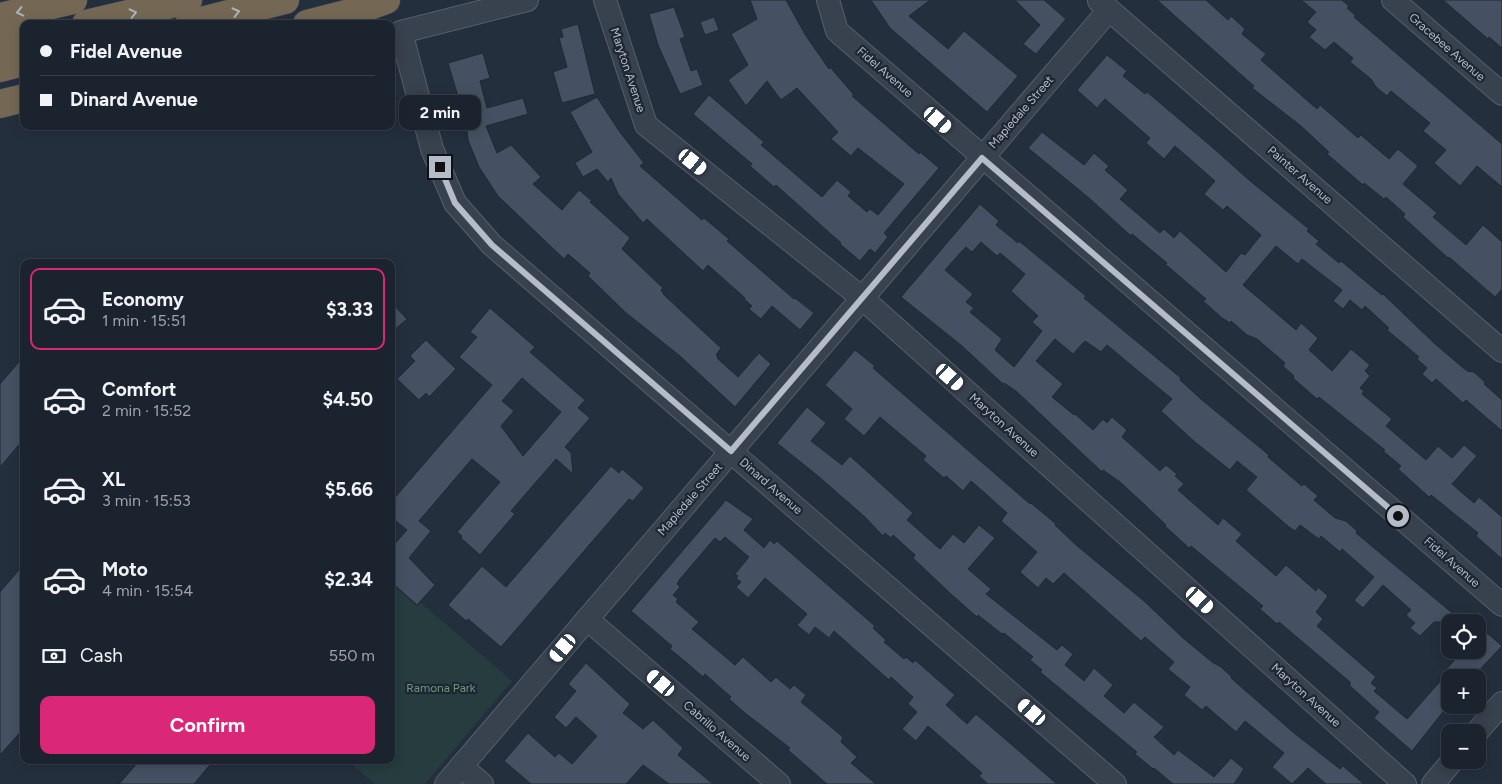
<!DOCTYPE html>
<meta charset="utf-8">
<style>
body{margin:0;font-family:Figtree,sans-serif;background:#282f3a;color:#f1f3f6;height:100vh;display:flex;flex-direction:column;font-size:19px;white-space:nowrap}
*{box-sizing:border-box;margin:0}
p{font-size:16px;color:#a0a4aa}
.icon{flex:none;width:28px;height:28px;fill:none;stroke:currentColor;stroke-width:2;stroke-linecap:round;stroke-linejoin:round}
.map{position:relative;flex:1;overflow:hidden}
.details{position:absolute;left:20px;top:259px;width:375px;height:505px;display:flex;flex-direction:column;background:#1b232e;border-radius:10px;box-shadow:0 2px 12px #0003,0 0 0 1px #39404a}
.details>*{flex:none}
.banner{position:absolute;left:20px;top:20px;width:375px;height:110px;border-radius:10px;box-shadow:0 2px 12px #0003,0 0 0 1px #39404a;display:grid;align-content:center;height:110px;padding:0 20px;background:#1b232e}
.fabs{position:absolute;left:1441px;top:614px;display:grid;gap:10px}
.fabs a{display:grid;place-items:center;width:45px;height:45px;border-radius:10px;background:#1b232e;box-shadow:0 2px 12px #0003,0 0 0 1px #39404a;font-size:25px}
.end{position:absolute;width:22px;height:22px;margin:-11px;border:6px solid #b4bcc9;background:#111;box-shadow:0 0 0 2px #111}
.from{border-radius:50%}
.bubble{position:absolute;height:35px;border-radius:10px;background:#1b232e;box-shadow:0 2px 12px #0003,0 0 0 1px #39404a;font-size:16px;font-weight:700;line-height:35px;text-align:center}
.car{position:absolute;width:15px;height:30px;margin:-15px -8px;border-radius:6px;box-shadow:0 0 4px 1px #0007;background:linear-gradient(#fff 24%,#345 0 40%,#fff 0 76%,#345 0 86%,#fff 0)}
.banner b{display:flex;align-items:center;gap:18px;height:48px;font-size:19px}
.banner b+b{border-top:1px solid #39404a}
.banner i{width:12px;height:12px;background:#f1f3f6}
ul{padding:9px 0 0;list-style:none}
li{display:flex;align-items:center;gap:15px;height:82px;margin:0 10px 8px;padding:0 10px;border:2px solid transparent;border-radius:10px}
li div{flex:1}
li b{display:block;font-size:19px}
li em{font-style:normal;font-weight:700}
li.active{border-color:#db2777}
li>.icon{width:45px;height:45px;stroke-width:1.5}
.pay{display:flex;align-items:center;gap:12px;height:55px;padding:0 20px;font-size:19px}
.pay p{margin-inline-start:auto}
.primary-button{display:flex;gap:10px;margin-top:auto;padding:10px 20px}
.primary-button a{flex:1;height:58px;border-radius:10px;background:#db2777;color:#fff;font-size:20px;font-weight:700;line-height:58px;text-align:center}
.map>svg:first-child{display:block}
.green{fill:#263c3f}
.building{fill:#455162;stroke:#1f2835;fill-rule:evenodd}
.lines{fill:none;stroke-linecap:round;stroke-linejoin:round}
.minor-casing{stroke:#565f6c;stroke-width:24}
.highway-casing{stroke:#434c59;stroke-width:29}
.minor{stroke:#38414e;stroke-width:22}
.highway{stroke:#746855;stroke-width:28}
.oneway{stroke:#aeb4bd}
.route{stroke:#b4bcc9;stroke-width:6}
.labels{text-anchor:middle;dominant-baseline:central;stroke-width:4.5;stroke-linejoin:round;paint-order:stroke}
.street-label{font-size:12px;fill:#b4bcc9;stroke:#1d2633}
.park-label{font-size:12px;fill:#6b9a76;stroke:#1d2633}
</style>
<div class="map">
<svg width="1502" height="784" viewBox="0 0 1502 784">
<rect width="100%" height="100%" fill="#242f3e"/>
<path class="green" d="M391 583 417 606 421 603 512 681 425 784H375L347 760H391Z"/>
<g class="building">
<path d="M750 0H786L806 36 829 69 830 67 854 95 852 96 919 154 920 152 939 168 884 233 888 237 875 253 870 249 860 261 840 244 841 243 776 185 774 187 750 166 752 164 693 114 709 95 764 142 761 145 822 197 837 180 851 192 848 196 867 212 870 209 878 215 904 184 858 148 851 156 831 139 838 132 797 88 781 100 767 81 746 106 728 80 748 65 731 34 757 19Z"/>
<path d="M871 0H930L909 16 948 49 964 31 1018 76 987 112 890 28Z"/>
<path d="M1015 0H1044L1066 19 1036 54 1023 44 1040 25Z"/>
<path d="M1157 0H1206L1228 20 1231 16 1245 29 1242 34 1266 54 1261 60 1317 109 1320 105 1358 138 1361 135 1389 159 1398 149 1418 166 1403 184 1437 213 1433 217 1466 245 1483 225 1502 242V289L1495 297 1449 257 1448 258 1403 217 1405 214 1386 197 1384 199 1364 183 1363 185 1327 154 1329 152 1301 126 1252 88 1254 86Z"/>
<path d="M1301 0H1342L1349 6 1347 8 1356 16 1354 17 1502 144V187L1477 166 1460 186 1434 163 1446 150 1423 131 1430 123 1391 91 1387 96 1376 87 1371 79 1350 62 1353 58 1334 42 1325 50 1309 37 1316 30 1307 22 1316 12Z"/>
<path d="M1443 0H1502V48L1489 37 1488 39Z"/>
<path d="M674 7 685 37 680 39 691 71 697 69 703 85 680 94 658 45 649 14Z"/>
<path d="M714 17 719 30 705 35 700 22Z"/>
<path d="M578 24 595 94 562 103 553 72 567 67 559 38 563 37 561 29Z"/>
<path d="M483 53 490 78 480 81 487 108 523 98 528 114 486 126 497 153 511 145 541 177 533 184 562 210 579 190 592 201 590 202 630 238 622 249 663 288 661 290 664 295 721 348 716 355 718 357 717 358 738 377 759 353 771 364 735 407 680 356 625 312 588 276 590 273 568 254 564 259 498 196 479 167 468 140 466 123 448 63Z"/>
<path d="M1107 55 1127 71 1123 76 1145 94 1147 92 1212 147 1249 180 1309 229 1307 231 1319 241 1316 244 1339 263 1341 261 1382 295 1383 294 1435 344 1467 371 1474 372 1485 382 1484 384 1502 400V431L1466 400 1463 403 1436 379 1432 383 1422 374 1427 368 1417 359 1419 357 1387 330 1389 328 1365 306 1362 310 1350 300 1343 309 1333 301 1342 290 1302 259 1298 264 1276 246 1243 285 1296 330 1301 323 1318 338 1309 350 1332 371 1351 349 1370 365 1365 371 1370 376 1360 388 1364 391 1362 394 1392 419 1386 426 1426 460 1438 446 1452 458 1464 445 1477 456 1452 484 1474 503 1479 497 1502 517V559L1476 536 1478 533 1431 495 1429 497 1398 469 1401 466 1383 451 1385 450 1319 397 1317 399 1293 378 1294 376 1283 366 1285 363 1257 339 1247 335 1231 321 1230 323 1222 318 1203 301 1206 299 1165 264 1167 263 1132 234 1131 236 1089 198 1028 148 1042 132 1084 165 1094 153 1109 166 1105 170 1128 190 1120 199 1160 233 1164 229 1174 238 1180 231 1226 272 1241 253 1245 255 1261 235 1227 206 1223 210 1204 194 1215 181 1175 146 1164 159 1146 143 1150 138 1105 99 1097 108 1077 90Z"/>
<path d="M597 97 619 131 644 163 640 166 702 220 704 218 729 239 727 241 794 299 795 298 814 313 800 330 772 306 761 319 749 309 752 306 744 299 745 298 708 265 703 271 647 219 643 223 618 194 611 178 608 182 597 169 583 177 575 163 592 152 570 112Z"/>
<path d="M980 204 999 221 996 225 1018 243 1019 241 1086 296 1084 298 1181 378 1180 380 1202 400 1269 455 1268 457 1302 486 1304 484 1318 496 1314 500 1335 518 1346 521 1357 531 1356 533 1463 622H1434L1420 636 1410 628 1415 623 1406 615 1411 610 1383 585 1363 608 1354 600 1374 577 1342 549 1340 552 1321 536 1319 539 1300 525 1295 531 1289 527 1246 490 1257 477 1237 461 1230 470 1195 442 1161 411 1172 399 1107 345 1101 352 1085 341 1073 354 1055 339 1036 361 1063 384 1052 397 1074 415 1075 414 1093 430 1103 419 1107 423 1112 417 1127 430 1122 437 1160 471 1166 465 1177 474 1175 476 1184 484 1178 490 1218 525 1223 518 1242 534 1236 541 1276 576 1286 565 1316 591 1318 587 1328 596 1316 612 1323 619 1317 626 1376 677 1371 683 1377 688 1374 691 1407 719 1443 678H1439L1463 650H1478V625L1502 646 1472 678H1450V703L1412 751 1374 718 1379 712 1350 686V682L1279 622 1277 624 1260 609 1263 606 1191 546 1189 548 1165 526 1166 525 1145 505 1120 482 1103 470 1102 472 1016 391 1004 383 1003 384 962 346 901 297ZM981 242 997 256 1000 253 1025 274 1011 291 1038 316 1032 322 1042 331 1014 367 995 350 1002 339 970 312 974 308 966 302 973 294 945 270 962 251 966 247 972 252Z"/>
<path d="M391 302 407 319 391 333Z"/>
<path d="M490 308 535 347 530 352 585 400 578 408 590 418 565 447 571 453 573 474 556 459 511 511 515 514 480 555 461 538 462 536 457 532 500 482 472 459 419 521 431 531 409 558 435 585 417 605 391 582V548L407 530 391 517V502L492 385 459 357 477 337 470 332ZM522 378 561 412 523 456 501 426 514 411 502 401Z"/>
<path d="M426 340 456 369 429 397 426 393 419 400 397 379 415 361 410 356Z"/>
<path d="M855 350 875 366 873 368 1030 504 1031 503 1056 524 1055 525 1076 545 1144 601 1183 638 1212 662 1221 667 1232 677 1231 678 1294 733 1340 769 1343 766 1364 784H1326L1308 768 1292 784 1272 767 1284 753 1245 721 1236 732 1206 706 1202 710 1184 695 1190 687 1168 669 1174 662 1145 637 1141 641 1064 573 1053 584 1046 578 1038 588 1020 572 1037 552 1001 521 1007 513 986 494 971 481 963 491 946 476 944 478 923 460 926 456 880 417 864 436 844 419 852 409 825 385Z"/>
<path d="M24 356V439L0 467V384Z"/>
<path d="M807 407 826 423 811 441 842 465 850 456 913 513 907 520 940 549 953 534 964 543 979 525 995 538 968 569 991 589 986 594 1057 650 1062 645 1073 654 1065 665 1084 681 1094 668 1113 685 1104 696 1124 713 1134 702 1142 709 1164 727 1154 737 1174 755 1178 750 1214 777 1231 758 1244 769 1234 784H1173L1154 768 1153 769 1135 754 1137 752 1040 672 1042 670 1030 660 1033 657 1004 633 1002 634 978 615 977 617 952 595 913 558 915 555 893 535 891 538 885 533 883 536 865 517 818 476 777 443Z"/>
<path d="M611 466 619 473 622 469 644 488 633 501 629 499 501 647 468 619 466 621 448 605 482 566 506 587Z"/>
<path d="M726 500 753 519 744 530 764 548 770 540 774 544 777 541 875 626 873 628 886 640 884 642 904 659 906 657 913 663 915 660 955 695 946 705 967 724 976 714 1057 784H988L979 776 982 773 928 726 916 741 902 729 917 712 908 704 913 697 891 677 889 680 834 631 829 638 815 627 809 635 797 625 807 614 765 578 748 598 736 587 741 582 736 578 738 576 735 574 749 557 725 537 720 542 715 538 680 579 677 584 680 587 673 595 678 599 676 602 699 622 692 629 735 665 743 657 771 682 776 677 790 689 794 685 806 695 801 702 843 737 841 742 857 757 851 763 876 784H827L788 750 790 748 745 713 729 699 731 697 705 674 703 677 687 663 670 649 672 646 631 611Z"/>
<path d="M24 564V728L0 755V592Z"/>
<path d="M586 663 630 704 623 713 643 729 653 720 683 748 678 755 713 784H669L643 765 626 784H531L504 761 528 733 555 757 559 753 572 764 597 736 576 717 566 728 554 717 576 691 568 684Z"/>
<path d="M140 760H214L194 784H119Z"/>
</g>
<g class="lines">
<g class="minor-casing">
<g id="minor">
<path d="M527 0 401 32 432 149 455 203 492 245 1115 784"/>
<path d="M605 0 646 125 862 298 1405 784"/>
<path d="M828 0 837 31 1502 605"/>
<path d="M1393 0 1502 94"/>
<path d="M1099 1 1502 351"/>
<path d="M587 619 779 784"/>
<path d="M1477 732 1502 703"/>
<path d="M461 766 482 784"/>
<path d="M446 784 1109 10"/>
<path d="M1433 784 1453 760"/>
</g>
</g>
<g class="highway-casing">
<g id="highway">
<path d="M0 17 73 0"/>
<path d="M86 24 188 0"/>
<path d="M189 24 285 0"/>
<path d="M307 24 354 12 386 0"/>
<path d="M0 44 24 38"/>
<path d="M0 68 24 62"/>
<path d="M0 104 24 98"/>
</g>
</g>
<use href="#minor" class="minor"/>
<use href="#highway" class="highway"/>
</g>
<defs><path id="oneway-chevron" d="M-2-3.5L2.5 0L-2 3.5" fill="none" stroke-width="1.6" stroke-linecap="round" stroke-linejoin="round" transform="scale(1.25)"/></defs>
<g class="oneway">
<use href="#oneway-chevron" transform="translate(20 12) rotate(167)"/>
<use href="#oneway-chevron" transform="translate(236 12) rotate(-14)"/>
<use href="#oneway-chevron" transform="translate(133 13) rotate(-13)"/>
</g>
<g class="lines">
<path class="route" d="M440 167 455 203 492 245 731 451 982 158 1398 516"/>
</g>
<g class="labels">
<g class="street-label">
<text transform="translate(1447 47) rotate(41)">Gracebee Avenue</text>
<text transform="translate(628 70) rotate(72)">Maryton Avenue</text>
<text transform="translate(885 72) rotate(41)">Fidel Avenue</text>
<text transform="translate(1021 112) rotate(-49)">Mapledale Street</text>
<text transform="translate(1300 175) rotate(41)">Painter Avenue</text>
<text transform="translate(1004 425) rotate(42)">Maryton Avenue</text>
<text transform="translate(771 486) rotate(41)">Dinard Avenue</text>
<text transform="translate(690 499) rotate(-49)">Mapledale Street</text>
<text transform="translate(1452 562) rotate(41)">Fidel Avenue</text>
<text transform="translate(1306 695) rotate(42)">Maryton Avenue</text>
<text transform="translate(717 731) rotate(41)">Cabrillo Avenue</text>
</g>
<g class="park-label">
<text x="441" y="688">Ramona Park</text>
</g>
</g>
</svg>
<div class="fabs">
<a><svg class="icon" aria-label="locate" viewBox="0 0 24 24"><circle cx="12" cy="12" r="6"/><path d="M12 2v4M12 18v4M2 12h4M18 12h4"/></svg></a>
<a>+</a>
<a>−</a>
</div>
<i class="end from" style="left:1398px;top:516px"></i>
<i class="end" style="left:440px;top:167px"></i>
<div class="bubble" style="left:399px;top:95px;width:82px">2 min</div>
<i class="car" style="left:938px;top:120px;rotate:131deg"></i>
<i class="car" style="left:693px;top:162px;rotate:129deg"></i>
<i class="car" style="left:950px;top:377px;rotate:132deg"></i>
<i class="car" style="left:1200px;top:600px;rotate:132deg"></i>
<i class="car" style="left:563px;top:648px;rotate:220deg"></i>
<i class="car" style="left:661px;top:683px;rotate:311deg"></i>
<i class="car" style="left:1032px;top:712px;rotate:311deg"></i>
<div class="banner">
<b><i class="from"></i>Fidel Avenue</b>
<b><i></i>Dinard Avenue</b>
</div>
<section class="details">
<ul>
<li class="active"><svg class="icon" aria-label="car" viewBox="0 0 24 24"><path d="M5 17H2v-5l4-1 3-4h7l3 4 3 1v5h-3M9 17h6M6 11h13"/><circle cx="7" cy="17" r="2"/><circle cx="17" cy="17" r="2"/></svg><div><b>Economy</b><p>1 min · 15:51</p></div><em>$3.33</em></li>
<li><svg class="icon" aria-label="car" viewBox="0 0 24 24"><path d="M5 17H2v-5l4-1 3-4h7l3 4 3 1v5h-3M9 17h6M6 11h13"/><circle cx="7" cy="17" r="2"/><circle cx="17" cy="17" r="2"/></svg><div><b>Comfort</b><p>2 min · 15:52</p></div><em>$4.50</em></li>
<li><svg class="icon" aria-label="car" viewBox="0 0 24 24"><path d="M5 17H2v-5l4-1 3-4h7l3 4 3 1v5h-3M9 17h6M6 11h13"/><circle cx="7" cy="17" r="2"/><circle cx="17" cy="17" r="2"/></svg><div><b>XL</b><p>3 min · 15:53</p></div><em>$5.66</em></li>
<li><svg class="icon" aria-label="car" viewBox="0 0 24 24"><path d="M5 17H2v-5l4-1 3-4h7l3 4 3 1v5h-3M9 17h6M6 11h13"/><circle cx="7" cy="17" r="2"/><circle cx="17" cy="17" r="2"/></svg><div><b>Moto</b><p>4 min · 15:54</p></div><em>$2.34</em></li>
</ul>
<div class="pay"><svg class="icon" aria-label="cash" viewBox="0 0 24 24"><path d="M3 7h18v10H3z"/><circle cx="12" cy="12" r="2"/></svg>Cash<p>550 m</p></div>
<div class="primary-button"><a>Confirm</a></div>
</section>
</div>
